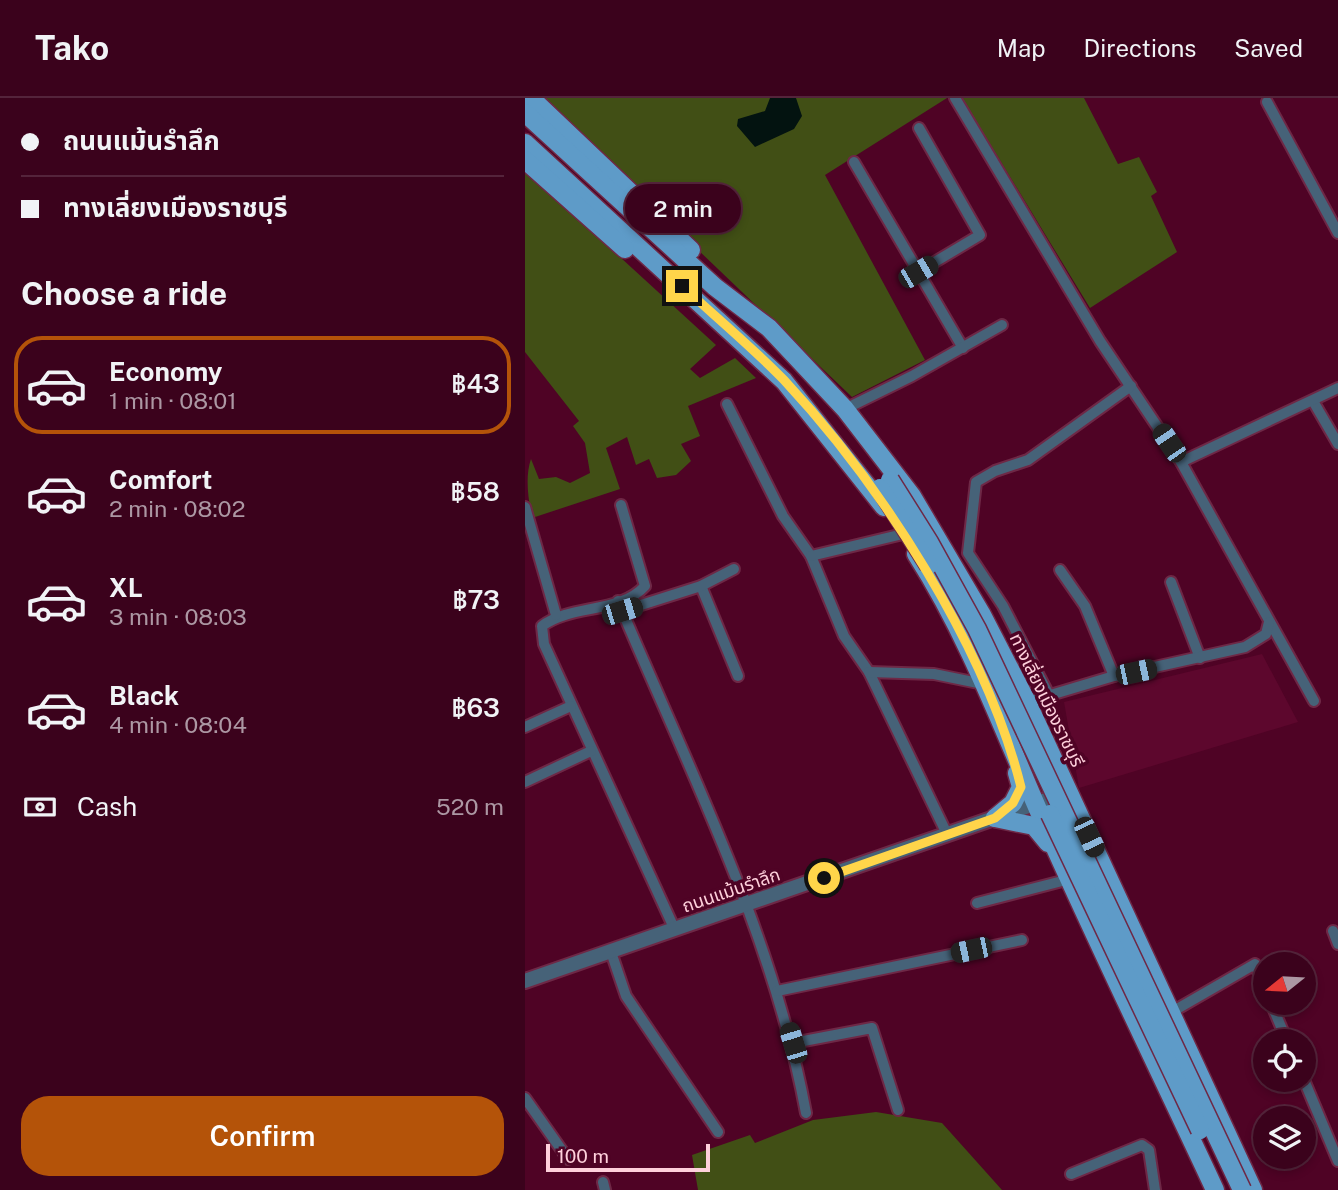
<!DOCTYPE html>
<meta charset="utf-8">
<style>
body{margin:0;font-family:"Public Sans","Noto Sans Thai",sans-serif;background:#420c25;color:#f1f3f6;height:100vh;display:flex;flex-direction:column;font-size:26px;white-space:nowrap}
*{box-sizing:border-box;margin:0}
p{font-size:23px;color:#ac97a3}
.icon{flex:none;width:38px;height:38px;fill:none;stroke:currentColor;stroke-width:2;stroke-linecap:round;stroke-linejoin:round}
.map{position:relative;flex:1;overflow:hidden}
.panel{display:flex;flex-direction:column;background:#3b021c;width:525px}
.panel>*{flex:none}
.guide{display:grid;align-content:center;height:154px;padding:0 21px;background:#3b021c}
.needle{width:46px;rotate:252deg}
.fabs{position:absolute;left:728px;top:854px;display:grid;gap:14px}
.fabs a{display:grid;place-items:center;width:63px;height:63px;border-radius:50%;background:#3b021c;box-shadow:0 4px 10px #0003,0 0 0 2px #54243b;font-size:35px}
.scale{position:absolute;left:21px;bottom:18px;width:164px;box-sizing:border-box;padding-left:7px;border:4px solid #fed0db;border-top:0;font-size:19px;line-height:24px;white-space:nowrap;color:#fed0db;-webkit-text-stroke:5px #4f0325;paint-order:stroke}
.end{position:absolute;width:32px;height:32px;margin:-16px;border:9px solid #ffd54a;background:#111;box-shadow:0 0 0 4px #111}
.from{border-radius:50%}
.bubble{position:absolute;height:49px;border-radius:24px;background:#3b021c;box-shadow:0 4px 10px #0003,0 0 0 2px #54243b;font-size:23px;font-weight:600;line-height:49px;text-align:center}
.car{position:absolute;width:21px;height:42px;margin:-21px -10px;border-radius:9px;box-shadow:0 0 5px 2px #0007;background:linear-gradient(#222 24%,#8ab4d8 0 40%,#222 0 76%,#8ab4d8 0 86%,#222 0)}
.guide b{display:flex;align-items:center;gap:24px;height:66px;font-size:26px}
.guide b+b{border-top:2px solid #54243b}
.guide i{width:18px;height:18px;background:#f1f3f6}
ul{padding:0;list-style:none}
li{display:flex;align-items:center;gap:21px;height:98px;margin:0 14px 10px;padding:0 7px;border:4px solid transparent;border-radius:28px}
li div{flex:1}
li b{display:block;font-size:26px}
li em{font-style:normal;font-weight:600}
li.current{border-color:#b45309}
li>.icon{width:63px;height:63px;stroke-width:1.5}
h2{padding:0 21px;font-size:32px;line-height:84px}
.pay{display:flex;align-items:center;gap:18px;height:77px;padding:0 21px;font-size:26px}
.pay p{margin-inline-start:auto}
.cta{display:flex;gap:14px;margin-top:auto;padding:14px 21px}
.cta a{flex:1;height:80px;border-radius:28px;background:#b45309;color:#fff;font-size:28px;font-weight:600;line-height:80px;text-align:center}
header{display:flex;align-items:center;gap:42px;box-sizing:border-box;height:98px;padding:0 35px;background:#3b021c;border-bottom:2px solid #54243b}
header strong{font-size:33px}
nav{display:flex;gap:38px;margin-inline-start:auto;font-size:24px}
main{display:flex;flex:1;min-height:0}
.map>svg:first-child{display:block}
.built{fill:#5d072d}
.green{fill:#414f15}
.water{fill:#031310}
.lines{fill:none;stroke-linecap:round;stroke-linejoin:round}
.minor-casing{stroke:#6e2846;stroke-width:14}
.tertiary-casing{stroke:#6e2846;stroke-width:18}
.primary-casing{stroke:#6e2846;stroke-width:21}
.minor{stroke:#466278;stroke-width:10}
.tertiary{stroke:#466278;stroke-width:14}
.primary{stroke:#5e9bc8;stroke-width:18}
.primary-bridge-casing{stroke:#6e2846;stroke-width:21;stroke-linecap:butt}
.primary-bridge{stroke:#5e9bc8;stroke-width:18}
.route{stroke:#ffd54a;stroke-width:9}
.labels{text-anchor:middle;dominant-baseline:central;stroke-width:7;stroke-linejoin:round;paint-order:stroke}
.street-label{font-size:18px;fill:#fed0db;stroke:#4f0325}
</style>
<header>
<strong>Tako</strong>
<nav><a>Map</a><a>Directions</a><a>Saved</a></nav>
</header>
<main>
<section class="panel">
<div class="guide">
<b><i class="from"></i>ถนนแม้นรำลึก</b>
<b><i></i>ทางเลี่ยงเมืองราชบุรี</b>
</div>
<h2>Choose a ride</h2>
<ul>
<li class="current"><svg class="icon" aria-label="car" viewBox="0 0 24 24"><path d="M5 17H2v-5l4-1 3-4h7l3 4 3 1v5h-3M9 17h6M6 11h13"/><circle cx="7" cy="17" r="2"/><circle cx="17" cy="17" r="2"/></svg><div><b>Economy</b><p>1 min · 08:01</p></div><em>฿43</em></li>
<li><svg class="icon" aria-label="car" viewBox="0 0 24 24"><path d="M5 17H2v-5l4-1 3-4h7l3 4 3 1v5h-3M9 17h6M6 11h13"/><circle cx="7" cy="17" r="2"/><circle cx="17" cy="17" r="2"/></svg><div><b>Comfort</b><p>2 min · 08:02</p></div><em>฿58</em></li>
<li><svg class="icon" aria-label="car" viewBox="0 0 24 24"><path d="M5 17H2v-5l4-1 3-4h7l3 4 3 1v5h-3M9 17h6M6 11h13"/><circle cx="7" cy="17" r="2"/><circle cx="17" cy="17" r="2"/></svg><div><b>XL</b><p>3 min · 08:03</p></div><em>฿73</em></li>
<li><svg class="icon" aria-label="car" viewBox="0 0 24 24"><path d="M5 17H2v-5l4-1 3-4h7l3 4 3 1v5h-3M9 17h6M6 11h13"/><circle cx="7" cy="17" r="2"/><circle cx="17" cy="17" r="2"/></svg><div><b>Black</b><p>4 min · 08:04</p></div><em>฿63</em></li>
</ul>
<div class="pay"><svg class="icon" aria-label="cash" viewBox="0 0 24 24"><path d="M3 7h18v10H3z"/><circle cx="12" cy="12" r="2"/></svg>Cash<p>520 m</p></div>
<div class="cta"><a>Confirm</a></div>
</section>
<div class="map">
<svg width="813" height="1092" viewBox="0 0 813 1092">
<rect width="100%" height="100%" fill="#4f0325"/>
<path class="built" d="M737 556 773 624 554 690 539 604Z"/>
<g class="green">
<path d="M14 0H422L300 77 400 262 327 299Z"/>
<path d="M437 0H559L593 66 614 59 632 94 626 98 652 154 565 210Z"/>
<path d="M0 72 191 247 165 271 175 280 210 260 231 280 163 308 175 338 156 346 166 363 151 377 132 380 124 361 111 367 102 339 81 350 95 391 7 420C3 400 0 378 6 361L14 381 31 379 45 385 65 375 60 345 48 328 54 323 0 254Z"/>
<path d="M351 1014 417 1025 477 1092H173L167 1057 225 1037 230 1045 288 1022Z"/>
</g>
<path class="water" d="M245 0H271L277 18 269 31 230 49 212 28 213 21 240 13Z"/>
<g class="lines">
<g class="minor-casing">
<g id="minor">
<path d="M430 0 575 243 656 364 789 603"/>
<path d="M742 4 813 135"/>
<path d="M329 64 438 250"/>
<path d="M393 174 455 137 394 30"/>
<path d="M788 303 813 346"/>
<path d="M202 306 258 418 286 458 319 538 344 574 422 736"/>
<path d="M320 311 387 278 477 227"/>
<path d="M656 364 813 290"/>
<path d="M96 407 120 488C95 516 46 506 17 528L19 546 150 832"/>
<path d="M0 409 31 517"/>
<path d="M286 458 378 436"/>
<path d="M535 472 560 508 589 578"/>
<path d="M646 484 675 560"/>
<path d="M176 488 213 578"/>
<path d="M93 503C163 670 248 835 281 1015"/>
<path d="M97 513 176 488 209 471"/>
<path d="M344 574 409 576 458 586"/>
<path d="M524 597 478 508 443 455 451 384 470 373 503 362 606 288"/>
<path d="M502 604 589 578 720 549 741 536 744 524"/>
<path d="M0 629 46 608"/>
<path d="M0 684 66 653"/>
<path d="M452 805 545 781"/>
<path d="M808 833 813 846"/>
<path d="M86 854 101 898 193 1034"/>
<path d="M252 893 497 842"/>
<path d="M746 905 762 943"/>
<path d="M645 915 730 866 740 891"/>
<path d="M268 945 347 930 373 1012"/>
<path d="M779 982 813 1063"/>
<path d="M0 1000 43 1061"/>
<path d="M546 1076 617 1047 624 1052 630 1092"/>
<path d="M78 1084 80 1092"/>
</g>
</g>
<g class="tertiary-casing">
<path id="tertiary" d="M0 883 541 695"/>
</g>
<g class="primary-casing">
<g id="primary">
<path d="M6 0 166 152"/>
<path d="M0 15 190 189 244 230 320 311 387 398 456 515 502 604 728 1092"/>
<path d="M0 45 259 283 359 409"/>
<path d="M0 62 100 151"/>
<path d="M391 456C446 542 481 640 522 732 576 853 634 972 690 1092"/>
<path d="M470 720 488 705 496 689 492 675"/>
<path d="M470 720 509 728 523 745"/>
</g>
</g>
<use href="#minor" class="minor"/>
<use href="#tertiary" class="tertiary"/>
<use href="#primary" class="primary"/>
<g class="primary-bridge-casing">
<g id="primary-bridge">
<path d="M365 382 404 444 452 531 717 1092"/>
<path d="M355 390 404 467"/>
<path d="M525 716 675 1032"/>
</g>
</g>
<use href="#primary-bridge" class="primary-bridge"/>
</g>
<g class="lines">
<path class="route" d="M157 188C191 219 227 249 259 282 357 387 461 549 496 689L488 705 470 720 299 780"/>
</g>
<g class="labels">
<g class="street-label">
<text transform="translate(522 602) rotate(64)">ทางเลี่ยงเมืองราชบุรี</text>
<text transform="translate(206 792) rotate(-19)">ถนนแม้นรำลึก</text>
</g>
</g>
</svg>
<div class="fabs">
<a><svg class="needle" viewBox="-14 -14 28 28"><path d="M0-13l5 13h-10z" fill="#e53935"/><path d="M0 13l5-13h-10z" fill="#ac97a3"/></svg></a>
<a><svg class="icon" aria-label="locate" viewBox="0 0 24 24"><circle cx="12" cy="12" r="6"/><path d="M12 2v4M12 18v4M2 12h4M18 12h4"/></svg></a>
<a><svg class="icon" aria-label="layers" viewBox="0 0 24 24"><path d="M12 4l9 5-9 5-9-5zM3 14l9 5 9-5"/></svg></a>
</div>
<div class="scale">100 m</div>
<i class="end from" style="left:299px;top:780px"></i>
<i class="end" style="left:157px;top:188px"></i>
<div class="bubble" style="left:100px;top:86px;width:116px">2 min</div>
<i class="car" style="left:393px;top:174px;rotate:60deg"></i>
<i class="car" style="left:644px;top:345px;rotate:326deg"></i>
<i class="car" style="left:97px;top:513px;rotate:73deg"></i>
<i class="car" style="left:611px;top:574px;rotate:78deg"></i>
<i class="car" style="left:564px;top:739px;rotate:155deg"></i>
<i class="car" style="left:446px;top:852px;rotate:258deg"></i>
<i class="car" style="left:268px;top:945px;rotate:343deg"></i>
</div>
</main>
